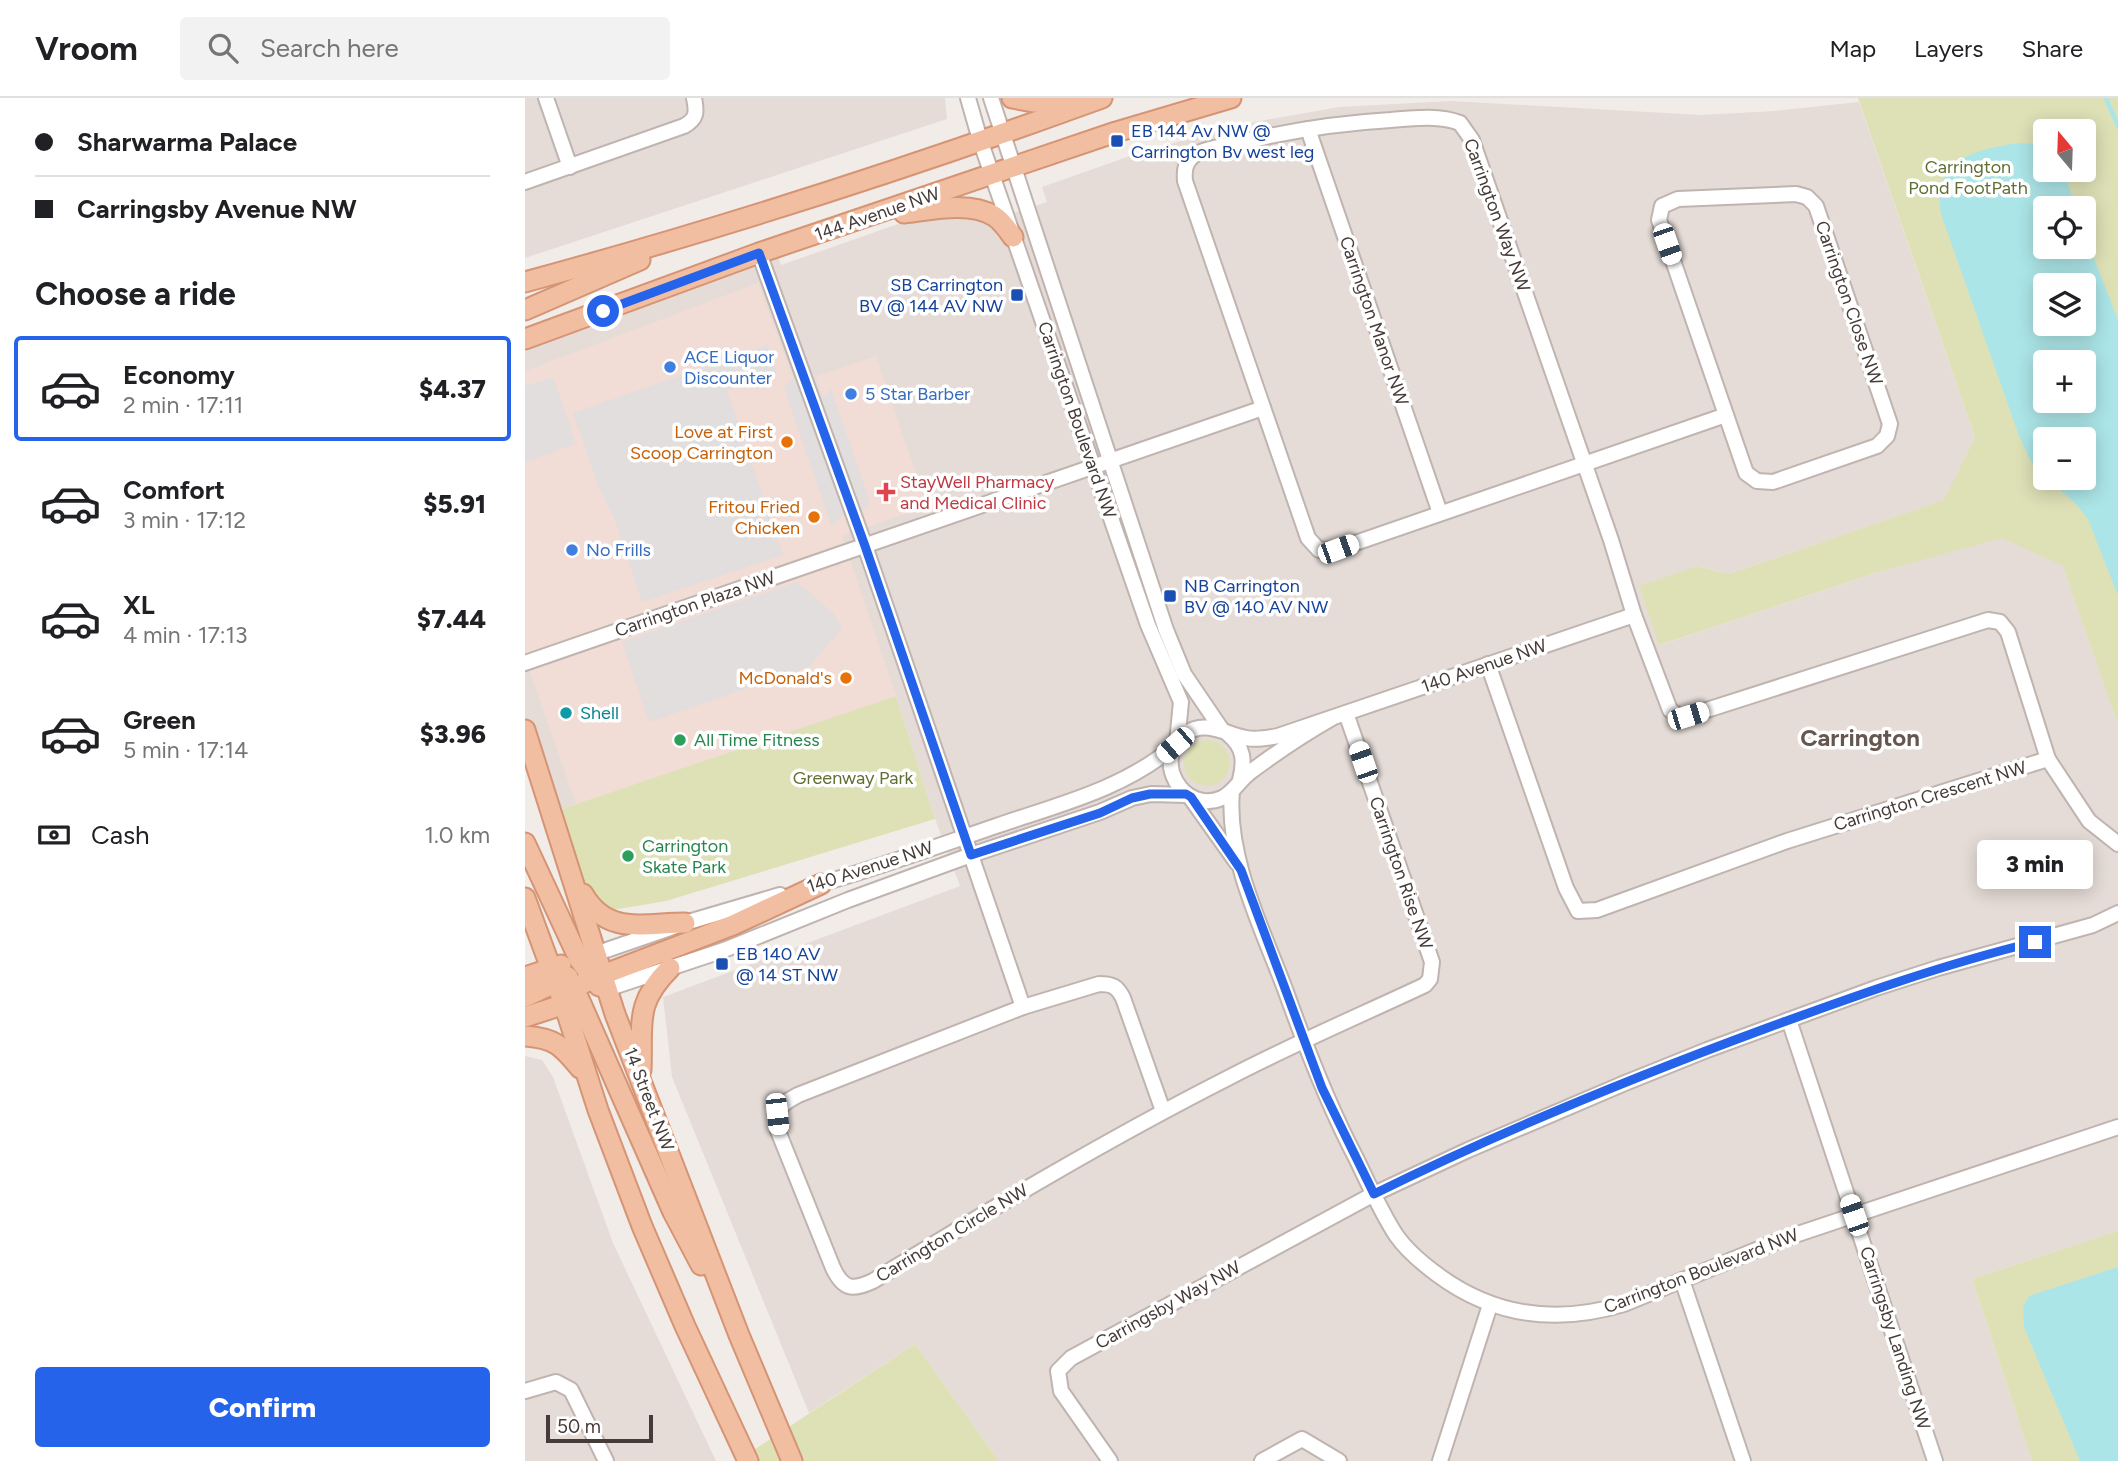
<!DOCTYPE html>
<meta charset="utf-8">
<style>
body{margin:0;font-family:Figtree,sans-serif;background:#f2f2f2;color:#202124;height:100vh;display:flex;flex-direction:column;font-size:26px;white-space:nowrap}
*{box-sizing:border-box;margin:0}
p{font-size:23px;color:#757577}
.icon{flex:none;width:38px;height:38px;fill:none;stroke:currentColor;stroke-width:2;stroke-linecap:round;stroke-linejoin:round}
.map{position:relative;flex:1;overflow:hidden}
.side{display:flex;flex-direction:column;background:#fff;width:525px}
.side>*{flex:none}
.top-card{display:grid;align-content:center;height:154px;padding:0 35px;background:#fff}
.needle{width:46px;rotate:341deg}
.tools{position:absolute;left:1508px;top:21px;display:grid;gap:14px}
.tools a{display:grid;place-items:center;width:63px;height:63px;border-radius:7px;background:#fff;box-shadow:0 4px 18px #0003;font-size:35px}
.scale{position:absolute;left:21px;bottom:18px;width:107px;box-sizing:border-box;padding-left:7px;border:4px solid #453b38;border-top:0;font-size:19px;line-height:24px;white-space:nowrap;color:#453b38;-webkit-text-stroke:5px #fff;paint-order:stroke}
.end{position:absolute;width:32px;height:32px;margin:-16px;border:9px solid #2563eb;background:#fff;box-shadow:0 0 0 4px #fff}
.from{border-radius:50%}
.bubble{position:absolute;height:49px;border-radius:7px;background:#fff;box-shadow:0 4px 18px #0003;font-size:23px;font-weight:800;line-height:49px;text-align:center}
.car{position:absolute;width:21px;height:42px;margin:-21px -10px;border-radius:9px;box-shadow:0 0 5px 2px #0007;background:linear-gradient(#fff 24%,#345 0 40%,#fff 0 76%,#345 0 86%,#fff 0)}
.top-card b{display:flex;align-items:center;gap:24px;height:66px;font-size:26px}
.top-card b+b{border-top:2px solid #e0e0e0}
.top-card i{width:18px;height:18px;background:#202124}
ul{padding:0;list-style:none}
li{display:flex;align-items:center;gap:21px;height:105px;margin:0 14px 10px;padding:0 21px;border:4px solid transparent;border-radius:7px}
li div{flex:1}
li b{display:block;font-size:26px}
li em{font-style:normal;font-weight:800}
li.selected{border-color:#2563eb}
li>.icon{width:63px;height:63px;stroke-width:1.5}
h2{padding:0 35px;font-size:32px;line-height:84px}
.pay{display:flex;align-items:center;gap:18px;height:77px;padding:0 35px;font-size:26px}
.pay p{margin-inline-start:auto}
.primary-button{display:flex;gap:14px;margin-top:auto;padding:14px 35px}
.primary-button a{flex:1;height:80px;border-radius:7px;background:#2563eb;color:#fff;font-size:28px;font-weight:800;line-height:80px;text-align:center}
header{display:flex;align-items:center;gap:42px;box-sizing:border-box;height:98px;padding:0 35px;background:#fff;border-bottom:2px solid #e0e0e0}
header strong{font-size:33px}
nav{display:flex;gap:38px;margin-inline-start:auto;font-size:24px}
.search{width:490px;height:63px;background:#f2f2f2;display:flex;align-items:center;gap:18px;box-sizing:border-box;padding:0 24px;border-radius:7px;color:#757577;font-size:26px}
main{display:flex;flex:1;min-height:0}
.map>svg:first-child{display:block}
.residential{fill:#e5dcd7}
.commercial{fill:#f1dcd6}
.green{fill:#dee1b6;fill-rule:evenodd}
.parking{fill:#e1dedd}
.water{fill:#ace5e7;fill-rule:evenodd}
.lines{fill:none;stroke-linecap:round;stroke-linejoin:round}
.stream{stroke:#ace5e7;stroke-width:4.5}
.minor-casing{stroke:#bfb4af;stroke-width:18}
.major-casing{stroke:#d59474;stroke-width:23}
.minor{stroke:#fff;stroke-width:14}
.major{stroke:#f2bea2;stroke-width:19}
.route{stroke:#2563eb;stroke-width:9}
.transit-dot{fill:#1a4fb4;stroke:#fff;stroke-width:2.5}
.shop-dot{fill:#3f7fe0;stroke:#fff;stroke-width:2.5}
.food-dot{fill:#e8710a;stroke:#fff;stroke-width:2.5}
.health-dot{fill:#e0444e;stroke:#fff;stroke-width:2.5}
.culture-dot{fill:#0f9aa8;stroke:#fff;stroke-width:2.5}
.leisure-dot{fill:#2e9e5b;stroke:#fff;stroke-width:2.5}
.labels{text-anchor:middle;dominant-baseline:central;stroke-width:7;stroke-linejoin:round;paint-order:stroke}
.transit-label{font-size:18px;fill:#164399;stroke:#fff;text-anchor:start}
.park-label{font-size:18px;fill:#606f32;stroke:#fff}
.street-label{font-size:18px;fill:#453b38;stroke:#fff}
.shop-label{font-size:18px;fill:#366cbe;stroke:#fff;text-anchor:start}
.food-label{font-size:18px;fill:#c56008;stroke:#fff;text-anchor:end}
.health-label{font-size:18px;fill:#be3a42;stroke:#fff;text-anchor:start}
.culture-label{font-size:18px;fill:#0d838f;stroke:#fff;text-anchor:start}
.leisure-label{font-size:18px;fill:#27864d;stroke:#fff;text-anchor:start}
.district-label{font-size:24px;font-weight:bold;fill:#665650;stroke:#fff}
</style>
<header>
<strong>Vroom</strong>
<div class="search"><svg class="icon" aria-label="search" viewBox="0 0 24 24"><circle cx="10" cy="10" r="6"/><path d="M15 15l6 6"/></svg>Search here</div>
<nav><a>Map</a><a>Layers</a><a>Share</a></nav>
</header>
<main>
<section class="side">
<div class="top-card">
<b><i class="from"></i>Sharwarma Palace</b>
<b><i></i>Carringsby Avenue NW</b>
</div>
<h2>Choose a ride</h2>
<ul>
<li class="selected"><svg class="icon" aria-label="car" viewBox="0 0 24 24"><path d="M5 17H2v-5l4-1 3-4h7l3 4 3 1v5h-3M9 17h6M6 11h13"/><circle cx="7" cy="17" r="2"/><circle cx="17" cy="17" r="2"/></svg><div><b>Economy</b><p>2 min · 17:11</p></div><em>$4.37</em></li>
<li><svg class="icon" aria-label="car" viewBox="0 0 24 24"><path d="M5 17H2v-5l4-1 3-4h7l3 4 3 1v5h-3M9 17h6M6 11h13"/><circle cx="7" cy="17" r="2"/><circle cx="17" cy="17" r="2"/></svg><div><b>Comfort</b><p>3 min · 17:12</p></div><em>$5.91</em></li>
<li><svg class="icon" aria-label="car" viewBox="0 0 24 24"><path d="M5 17H2v-5l4-1 3-4h7l3 4 3 1v5h-3M9 17h6M6 11h13"/><circle cx="7" cy="17" r="2"/><circle cx="17" cy="17" r="2"/></svg><div><b>XL</b><p>4 min · 17:13</p></div><em>$7.44</em></li>
<li><svg class="icon" aria-label="car" viewBox="0 0 24 24"><path d="M5 17H2v-5l4-1 3-4h7l3 4 3 1v5h-3M9 17h6M6 11h13"/><circle cx="7" cy="17" r="2"/><circle cx="17" cy="17" r="2"/></svg><div><b>Green</b><p>5 min · 17:14</p></div><em>$3.96</em></li>
</ul>
<div class="pay"><svg class="icon" aria-label="cash" viewBox="0 0 24 24"><path d="M3 7h18v10H3z"/><circle cx="12" cy="12" r="2"/></svg>Cash<p>1.0 km</p></div>
<div class="primary-button"><a>Confirm</a></div>
</section>
<div class="map">
<svg width="1593" height="1363" viewBox="0 0 1593 1363">
<rect width="100%" height="100%" fill="#f2ece9"/>
<g class="residential">
<path d="M0 0H420L422 21 0 160Z"/>
<path d="M926 3 1177 17 1249 13 1334 4 1450 339 1420 402 1204 476 1172 468 1115 488 1135 547 1350 475 1477 439 1538 467 1593 628V1133L1447 1181 1507 1363H474L390 1246 284 1315 147 979 138 899 435 788 410 721 371 598 28 714 0 632V241L250 150 256 167 413 112 439 110 440 121 458 125 522 104 517 89 605 58 683 35 735 23 814 9Z"/>
<path d="M0 958 17 962 28 979 88 1145 191 1363H0Z"/>
</g>
<path class="commercial" d="M233 185 270 286 351 258 402 408 317 438 371 598 51 706 0 560V273Z"/>
<g class="green">
<path d="M1333 0H1593V628L1538 468 1477 440 1350 475 1134 547 1114 488 1172 468 1204 476 1419 402 1450 339ZM1521 33H1559V72H1521ZM1521 110H1559V149H1521ZM1521 187H1559V226H1521ZM1521 264H1559V303H1521ZM1521 341H1559V380H1521Z"/>
<path d="M371 598 410 721 141 803 88 812 49 780 28 714Z"/>
<circle cx="682" cy="665" r="23"/>
<path d="M1593 1133V1363H1507L1447 1181Z"/>
<path d="M390 1246 474 1363H212Z"/>
</g>
<g class="parking">
<path d="M243 247 252 276 202 293 258 457 117 504 89 420 74 390 48 315Z"/>
<path d="M288 273 298 299 306 291 345 405 337 413 315 419 307 429 259 290 268 280Z"/>
<path d="M28 279 51 346 0 364V288Z"/>
<path d="M272 484 309 516 317 530 284 569 124 624 97 544Z"/>
</g>
<g class="water">
<path d="M1492 45 1513 46 1521 52V72H1538L1551 110H1521V149H1559V135L1593 222V498L1563 421 1550 405 1521 380H1559V341H1521V379L1506 364 1494 338 1416 116C1407 61 1447 53 1492 45ZM1521 187H1559V226H1521ZM1521 264H1559V303H1521Z"/>
<path d="M1593 1169V1363H1555L1499 1229 1498 1209 1504 1198Z"/>
</g>
<g class="lines">
<path class="stream" d="M1581 0 1593 28"/>
<g class="minor-casing">
<g id="minor">
<path d="M21 0 45 69"/>
<path d="M443 0 455 42 623 527 656 604 652 644"/>
<path d="M466 0 641 532 659 576 697 632"/>
<path d="M783 31 915 415"/>
<path d="M0 84 159 28C172 21 172 14 169 0"/>
<path d="M1271 96 1282 99 1291 108 1365 326 1362 338 1352 348 1248 384 1232 383 1221 375 1134 122 1137 108 1153 101Z"/>
<path d="M234 155 340 448 498 909"/>
<path d="M1201 317 813 451 794 452 783 440 660 83C659 72 660 63 671 56 683 50 699 48 713 45 763 33 814 25 866 22 889 20 914 17 935 25L947 42 1086 442 1109 517 1145 612 1154 618H1163L1463 522 1475 524 1483 534 1523 661 1564 723 1593 746"/>
<path d="M0 565 738 310"/>
<path d="M963 566 1041 790 1053 813 1072 812 1262 743 1523 661"/>
<path d="M809 619C779 636 752 654 724 675 714 683 708 695 697 700 658 717 626 661 660 636 680 621 700 636 721 640 732 642 742 640 753 638L1109 517"/>
<path d="M703 636C719 649 720 663 715 682"/>
<path d="M707 693C701 759 737 830 760 891 781 950 803 1007 832 1062 844 1087 856 1114 871 1137 882 1153 898 1166 913 1177 970 1219 1033 1226 1099 1206L1258 1141 1593 1029"/>
<path d="M665 699 712 765"/>
<path d="M288 788C350 771 410 749 471 728 532 707 599 691 649 648"/>
<path d="M70 856 160 825 255 797"/>
<path d="M82 891 199 852 323 802 446 757 575 714 607 700 626 696 661 697"/>
<path d="M1264 922 1410 1363"/>
<path d="M638 1013 598 900C592 888 587 886 574 886L498 909 273 997C253 1008 251 1010 253 1033L308 1170C318 1191 327 1193 348 1183 464 1112 581 1042 703 980 768 946 834 918 900 887L905 881 907 864 821 615"/>
<path d="M1157 1182 1218 1363"/>
<path d="M0 1293 31 1284 46 1292 81 1363"/>
<path d="M585 1363 536 1293 533 1273 546 1260 849 1096 943 1052 1100 985 1182 952 1351 890 1413 870 1568 827 1593 815"/>
<path d="M737 1363 777 1341 814 1363"/>
<path d="M915 1363 965 1207"/>
</g>
</g>
<g class="major-casing">
<g id="major">
<path d="M487 0 508 4 547 5"/>
<path d="M379 115C406 112 444 103 469 118 477 123 483 132 488 139"/>
<path d="M0 184C195 131 387 69 577 0"/>
<path d="M0 212 115 162"/>
<path d="M0 241 234 155 591 34 706 0"/>
<path d="M0 632 90 916 214 1237 267 1363"/>
<path d="M0 745 54 861 74 888"/>
<path d="M58 796C82 838 119 825 160 825"/>
<path d="M0 800 39 906 73 1012 117 1128 160 1228 223 1363"/>
<path d="M27 871 39 879 50 892 148 1114 176 1167"/>
<path d="M0 879 36 867"/>
<path d="M0 899 43 879"/>
<path d="M41 902 53 888 67 881 208 827 296 786"/>
<path d="M0 919 49 903"/>
<path d="M0 938C30 940 37 948 55 970"/>
<path d="M116 972C118 925 109 906 145 870"/>
</g>
</g>
<use href="#minor" class="minor"/>
<use href="#major" class="major"/>
</g>
<g class="lines">
<path class="route" d="M78 213 234 155 340 448 446 757 575 715 607 700 625 696H661L666 699 716 772 797 990 849 1096C976 1033 1109 979 1242 930 1330 898 1419 866 1510 844"/>
</g>
<g class="transit-dot">
<rect x="585" y="36" width="14" height="14" rx="3.5"/>
<rect x="485" y="190" width="14" height="14" rx="3.5"/>
<rect x="638" y="491" width="14" height="14" rx="3.5"/>
<rect x="190" y="859" width="14" height="14" rx="3.5"/>
</g>
<g class="shop-dot">
<circle cx="145" cy="269" r="7"/>
<circle cx="326" cy="296" r="7"/>
<circle cx="47" cy="452" r="7"/>
</g>
<g class="food-dot">
<circle cx="262" cy="344" r="7"/>
<circle cx="289" cy="419" r="7"/>
<circle cx="321" cy="580" r="7"/>
</g>
<path class="health-dot" d="M357.5 383.5h7v7h7v7h-7v7h-7v-7h-7v-7h7z"/>
<circle class="culture-dot" cx="41" cy="615" r="7"/>
<g class="leisure-dot">
<circle cx="155" cy="642" r="7"/>
<circle cx="103" cy="758" r="7"/>
</g>
<g class="labels">
<g class="transit-label">
<text x="606" y="33">EB 144 Av NW @<tspan x="606" dy="21">Carrington Bv west leg</tspan></text>
<text x="478" y="187" text-anchor="end">SB Carrington<tspan x="478" dy="21">BV @ 144 AV NW</tspan></text>
<text x="659" y="488">NB Carrington<tspan x="659" dy="21">BV @ 140 AV NW</tspan></text>
<text x="211" y="856">EB 140 AV<tspan x="211" dy="21">@ 14 ST NW</tspan></text>
</g>
<g class="park-label">
<text x="1443" y="69">Carrington<tspan x="1443" dy="21">Pond FootPath</tspan></text>
<text x="328" y="680">Greenway Park</text>
</g>
<g class="street-label">
<text transform="translate(352 116) rotate(-19)">144 Avenue NW</text>
<text transform="translate(972 117) rotate(70)">Carrington Way NW</text>
<text transform="translate(1324 205) rotate(71)">Carrington Close NW</text>
<text transform="translate(849 223) rotate(71)">Carrington Manor NW</text>
<text transform="translate(552 322) rotate(71)">Carrington Boulevard NW</text>
<text transform="translate(170 506) rotate(-19)">Carrington Plaza NW</text>
<text transform="translate(959 568) rotate(-19)">140 Avenue NW</text>
<text transform="translate(1405 698) rotate(-17)">Carrington Crescent NW</text>
<text transform="translate(345 769) rotate(-18)">140 Avenue NW</text>
<text transform="translate(876 775) rotate(71)">Carrington Rise NW</text>
<text transform="translate(124 1001) rotate(69)">14 Street NW</text>
<text transform="translate(427 1135) rotate(-31)">Carrington Circle NW</text>
<text transform="translate(1176 1173) rotate(-21)">Carrington Boulevard NW</text>
<text transform="translate(643 1207) rotate(-29)">Carringsby Way NW</text>
<text transform="translate(1370 1240) rotate(72)">Carringsby Landing NW</text>
</g>
<g class="shop-label">
<text x="159" y="259">ACE Liquor<tspan x="159" dy="21">Discounter</tspan></text>
<text x="340" y="296">5 Star Barber</text>
<text x="61" y="452">No Frills</text>
</g>
<g class="food-label">
<text x="248" y="334">Love at First<tspan x="248" dy="21">Scoop Carrington</tspan></text>
<text x="275" y="409">Fritou Fried<tspan x="275" dy="21">Chicken</tspan></text>
<text x="307" y="580">McDonald's</text>
</g>
<g class="health-label">
<text x="375" y="384">StayWell Pharmacy<tspan x="375" dy="21">and Medical Clinic</tspan></text>
</g>
<g class="culture-label">
<text x="55" y="615">Shell</text>
</g>
<g class="leisure-label">
<text x="169" y="642">All Time Fitness</text>
<text x="117" y="748">Carrington<tspan x="117" dy="21">Skate Park</tspan></text>
</g>
<g class="district-label">
<text x="1335" y="639">Carrington</text>
</g>
</g>
</svg>
<div class="tools">
<a><svg class="needle" viewBox="-14 -14 28 28"><path d="M0-13l5 13h-10z" fill="#e53935"/><path d="M0 13l5-13h-10z" fill="#757577"/></svg></a>
<a><svg class="icon" aria-label="locate" viewBox="0 0 24 24"><circle cx="12" cy="12" r="6"/><path d="M12 2v4M12 18v4M2 12h4M18 12h4"/></svg></a>
<a><svg class="icon" aria-label="layers" viewBox="0 0 24 24"><path d="M12 4l9 5-9 5-9-5zM3 14l9 5 9-5"/></svg></a>
<a>+</a>
<a>−</a>
</div>
<div class="scale">50 m</div>
<i class="end from" style="left:78px;top:213px"></i>
<i class="end" style="left:1510px;top:844px"></i>
<div class="bubble" style="left:1452px;top:742px;width:116px">3 min</div>
<i class="car" style="left:1142px;top:146px;rotate:161deg"></i>
<i class="car" style="left:813px;top:451px;rotate:70deg"></i>
<i class="car" style="left:1163px;top:618px;rotate:73deg"></i>
<i class="car" style="left:650px;top:647px;rotate:229deg"></i>
<i class="car" style="left:838px;top:664px;rotate:341deg"></i>
<i class="car" style="left:252px;top:1016px;rotate:174deg"></i>
<i class="car" style="left:1329px;top:1117px;rotate:341deg"></i>
</div>
</main>
